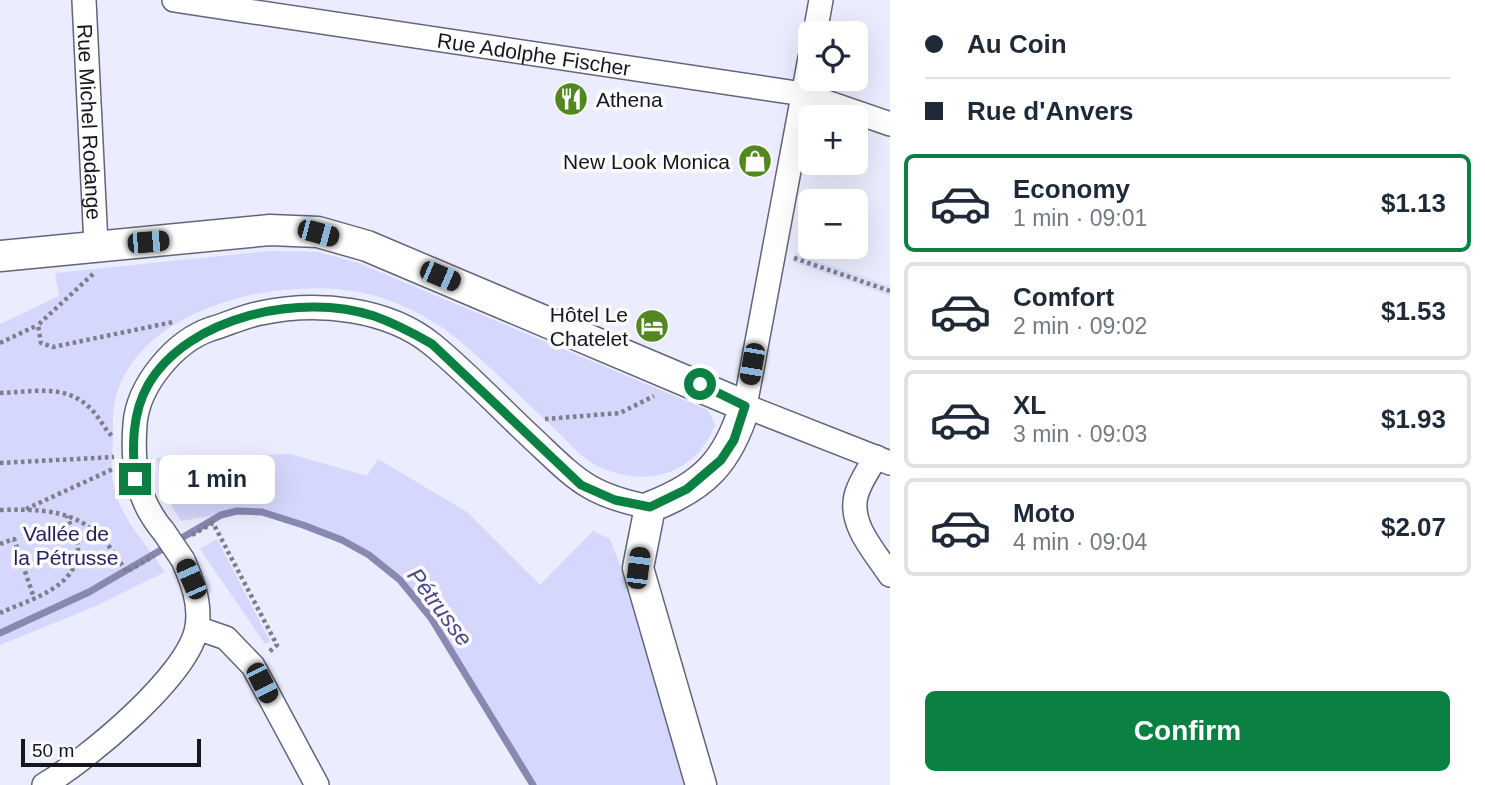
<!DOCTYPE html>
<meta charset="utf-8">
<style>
body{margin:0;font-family:Helvetica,sans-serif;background:#f2f2f3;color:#1f2937;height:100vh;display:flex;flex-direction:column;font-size:26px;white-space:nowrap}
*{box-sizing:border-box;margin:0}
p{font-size:23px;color:#747a83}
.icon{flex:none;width:38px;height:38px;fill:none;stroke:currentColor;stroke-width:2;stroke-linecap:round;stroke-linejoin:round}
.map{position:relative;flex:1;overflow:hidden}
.panel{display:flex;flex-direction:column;background:#fff;width:595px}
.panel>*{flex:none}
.hud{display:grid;align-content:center;height:154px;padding:0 35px;background:#fff}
.fabs{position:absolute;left:798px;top:21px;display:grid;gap:14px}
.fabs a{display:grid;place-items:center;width:70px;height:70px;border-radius:10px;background:#fff;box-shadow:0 7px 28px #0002;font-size:35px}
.scale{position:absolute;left:21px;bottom:18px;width:180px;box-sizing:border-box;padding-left:7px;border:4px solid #15161f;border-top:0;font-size:19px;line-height:24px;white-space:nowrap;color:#15161f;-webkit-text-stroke:5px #fbfbfb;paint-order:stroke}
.end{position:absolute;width:32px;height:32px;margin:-16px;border:9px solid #0b8043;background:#fff;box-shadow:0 0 0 4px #fff}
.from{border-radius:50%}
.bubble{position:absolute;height:49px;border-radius:10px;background:#fff;box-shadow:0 7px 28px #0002;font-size:23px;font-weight:700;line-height:49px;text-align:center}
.car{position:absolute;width:21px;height:42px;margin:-21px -10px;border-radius:9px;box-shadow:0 0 5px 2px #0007;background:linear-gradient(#222 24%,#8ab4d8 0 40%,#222 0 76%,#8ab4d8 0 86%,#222 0)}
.hud b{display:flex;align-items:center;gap:24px;height:66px;font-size:26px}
.hud b+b{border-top:2px solid #e0e1e3}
.hud i{width:18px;height:18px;background:#1f2937}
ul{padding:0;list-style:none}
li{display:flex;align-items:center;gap:21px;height:98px;margin:0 14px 10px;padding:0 21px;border:4px solid #e0e1e3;border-radius:10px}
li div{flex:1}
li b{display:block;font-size:26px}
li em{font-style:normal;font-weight:700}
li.on{border-color:#0b8043}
li>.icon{width:63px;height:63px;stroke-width:1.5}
.action{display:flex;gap:14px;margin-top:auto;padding:14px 35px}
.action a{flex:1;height:80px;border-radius:10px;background:#0b8043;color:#fff;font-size:28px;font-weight:700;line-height:80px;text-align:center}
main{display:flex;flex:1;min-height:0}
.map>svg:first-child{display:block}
.built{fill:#dddffa}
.green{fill:#d5d7fc}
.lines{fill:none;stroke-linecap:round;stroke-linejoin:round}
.stream{stroke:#8789b1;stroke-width:7}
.minor-casing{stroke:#63647b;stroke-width:26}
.major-casing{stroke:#63647b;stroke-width:33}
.path{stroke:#7d7e8b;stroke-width:4.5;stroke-dasharray:3.5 3.5;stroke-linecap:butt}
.minor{stroke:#fff;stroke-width:23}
.major{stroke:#fff;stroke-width:30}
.minor-bridge-casing{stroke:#63647b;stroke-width:26;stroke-linecap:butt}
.minor-bridge{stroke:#fff;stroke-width:23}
.route{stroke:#0b8043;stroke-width:9}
.labels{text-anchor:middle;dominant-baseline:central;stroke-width:7;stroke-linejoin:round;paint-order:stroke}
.street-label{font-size:21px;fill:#15161f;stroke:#fbfbfb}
.poi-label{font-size:21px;fill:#15161f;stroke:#fbfbfb;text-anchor:end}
.park-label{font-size:21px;fill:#271f5d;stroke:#fbfbfb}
.water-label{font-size:23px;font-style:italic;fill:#4b4789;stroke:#fbfbfb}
</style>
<main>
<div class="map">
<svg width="890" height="785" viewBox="0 0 890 785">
<rect width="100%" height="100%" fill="#ebecfd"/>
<path class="built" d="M795 253 890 286V296L793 262Z"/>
<g class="green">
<path d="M270 251 318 252 358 263 708 410 715 425C695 477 640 490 592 463 580 456 568 441 557 431 521 398 486 361 447 331 427 316 400 303 376 296 293 272 137 303 115 401 112 412 113 426 113 438 112 456 110 473 115 491 122 520 148 546 165 572L96 606 0 645V324L59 296 55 273Z"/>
<path d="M290 454 367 476 378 459 467 512 540 585 593 531 610 539 636 606 688 785H533L431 618 400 580 369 555 342 540 262 512 237 511 181 521 162 490 157 458Z"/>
<path d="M217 539 270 641 265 644 200 549Z"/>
</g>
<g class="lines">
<path class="stream" d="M0 633 89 592 221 515 237 511 262 512 303 525 342 540 369 555 400 580 431 618 533 785"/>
<g class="minor-casing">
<g id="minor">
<path id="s1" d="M84 0 96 245"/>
<path id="s2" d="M174 0 803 94 890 124"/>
<path d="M815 33 821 0"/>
<path d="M810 58 745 406 890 463"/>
<path d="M876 457C869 469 859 483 856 496 849 525 875 552 890 575"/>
<path d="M164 532C136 499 132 466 135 424 138 385 175 341 211 329 228 324 244 316 261 313 317 301 388 308 433 345 467 373 498 406 530 436 575 478 587 495 650 507"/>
<path d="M197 628 226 638 253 666 317 785"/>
<path d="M44 785C86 760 189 676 197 627 201 603 192 581 183 560"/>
</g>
</g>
<g class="major-casing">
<path id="major" d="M0 256 270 230 318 232 367 246 745 406C728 461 705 486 650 507L638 568 701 785"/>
</g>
<g class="path">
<path d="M794 258 890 291"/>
<path d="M93 274 38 325 41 343 53 347 173 322"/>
<path d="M0 343 38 325"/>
<path d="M0 393C33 392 66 383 91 409 99 417 104 428 112 436"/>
<path d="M545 419 620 413 654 396"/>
<path d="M0 463 114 457"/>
<path d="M26 509 113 469"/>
<path d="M0 510C63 508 94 515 126 572L154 556"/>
<path d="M192 535 213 523 277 645 269 652"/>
<path d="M0 544 14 539 34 598"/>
<path d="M0 613C30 599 79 588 78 547 77 537 70 525 67 516"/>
</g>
<use href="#minor" class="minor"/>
<use href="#major" class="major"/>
<g class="minor-bridge-casing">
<path id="minor-bridge" d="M164 532 183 560"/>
</g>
<use href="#minor-bridge" class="minor-bridge"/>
</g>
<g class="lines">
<path class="route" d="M135 479C132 447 132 413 148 385 188 316 302 292 374 316 394 323 413 333 432 344L581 485 615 500 650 507 687 489 721 460 734 440 745 406 700 384"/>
</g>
<defs>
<g id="restaurant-disc" transform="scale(1.75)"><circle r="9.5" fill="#538821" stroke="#fbfbfb"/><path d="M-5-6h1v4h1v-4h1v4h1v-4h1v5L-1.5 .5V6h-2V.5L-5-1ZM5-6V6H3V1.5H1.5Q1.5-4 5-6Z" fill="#fff"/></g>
<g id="shop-disc" transform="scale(1.75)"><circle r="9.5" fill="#538821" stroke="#fbfbfb"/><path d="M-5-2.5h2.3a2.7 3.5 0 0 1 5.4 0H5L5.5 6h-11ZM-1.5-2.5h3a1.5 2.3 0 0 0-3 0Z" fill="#fff"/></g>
<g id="hotel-disc" transform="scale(1.75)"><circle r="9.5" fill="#538821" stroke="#fbfbfb"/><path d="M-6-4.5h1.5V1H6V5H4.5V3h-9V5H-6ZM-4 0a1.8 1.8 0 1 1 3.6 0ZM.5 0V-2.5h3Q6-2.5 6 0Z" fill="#fff"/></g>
</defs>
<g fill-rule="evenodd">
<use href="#restaurant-disc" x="571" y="99"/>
<use href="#shop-disc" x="755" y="161"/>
<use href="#hotel-disc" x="652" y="326"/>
</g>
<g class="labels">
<g class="street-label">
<text stroke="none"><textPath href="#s2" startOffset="364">Rue Adolphe Fischer</textPath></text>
<text stroke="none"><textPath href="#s1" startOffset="122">Rue Michel Rodange</textPath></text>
</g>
<g class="poi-label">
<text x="596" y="99" text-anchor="start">Athena</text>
<text x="730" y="161">New Look Monica</text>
<text x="628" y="314">Hôtel Le<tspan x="628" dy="24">Chatelet</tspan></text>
</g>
<g class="park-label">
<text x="66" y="533">Vallée de<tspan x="66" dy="24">la Pétrusse</tspan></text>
</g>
<g class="water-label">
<text transform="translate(440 607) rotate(53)">Pétrusse</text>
</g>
</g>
</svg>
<div class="fabs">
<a><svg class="icon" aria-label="locate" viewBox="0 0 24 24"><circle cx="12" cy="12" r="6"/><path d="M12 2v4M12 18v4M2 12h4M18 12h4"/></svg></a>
<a>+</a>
<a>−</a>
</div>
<div class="scale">50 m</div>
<i class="end from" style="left:700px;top:384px"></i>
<i class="end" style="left:135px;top:479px"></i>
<div class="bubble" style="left:159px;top:455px;width:116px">1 min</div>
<i class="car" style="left:318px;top:233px;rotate:105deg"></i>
<i class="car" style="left:148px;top:242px;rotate:85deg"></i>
<i class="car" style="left:440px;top:276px;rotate:113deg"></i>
<i class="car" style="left:752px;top:364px;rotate:190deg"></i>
<i class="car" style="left:638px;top:568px;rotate:7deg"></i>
<i class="car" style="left:191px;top:579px;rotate:336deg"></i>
<i class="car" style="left:262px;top:683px;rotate:153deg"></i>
</div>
<section class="panel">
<div class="hud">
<b><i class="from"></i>Au Coin</b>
<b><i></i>Rue d'Anvers</b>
</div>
<ul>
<li class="on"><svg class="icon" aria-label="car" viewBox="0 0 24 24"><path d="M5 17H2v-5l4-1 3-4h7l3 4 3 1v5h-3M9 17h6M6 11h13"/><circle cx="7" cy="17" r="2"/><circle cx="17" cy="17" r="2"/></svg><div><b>Economy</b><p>1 min · 09:01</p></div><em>$1.13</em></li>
<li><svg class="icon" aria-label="car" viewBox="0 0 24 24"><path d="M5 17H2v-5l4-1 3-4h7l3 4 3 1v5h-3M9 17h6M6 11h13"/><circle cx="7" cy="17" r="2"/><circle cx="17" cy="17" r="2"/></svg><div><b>Comfort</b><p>2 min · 09:02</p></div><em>$1.53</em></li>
<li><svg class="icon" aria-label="car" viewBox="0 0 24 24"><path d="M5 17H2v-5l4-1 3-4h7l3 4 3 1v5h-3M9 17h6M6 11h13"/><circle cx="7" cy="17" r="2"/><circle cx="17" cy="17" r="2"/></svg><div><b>XL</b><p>3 min · 09:03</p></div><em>$1.93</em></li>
<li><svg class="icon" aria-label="car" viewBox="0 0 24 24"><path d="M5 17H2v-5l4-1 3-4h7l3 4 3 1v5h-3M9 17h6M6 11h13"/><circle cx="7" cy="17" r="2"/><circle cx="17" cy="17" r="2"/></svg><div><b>Moto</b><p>4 min · 09:04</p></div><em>$2.07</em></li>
</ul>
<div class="action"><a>Confirm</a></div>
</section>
</main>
